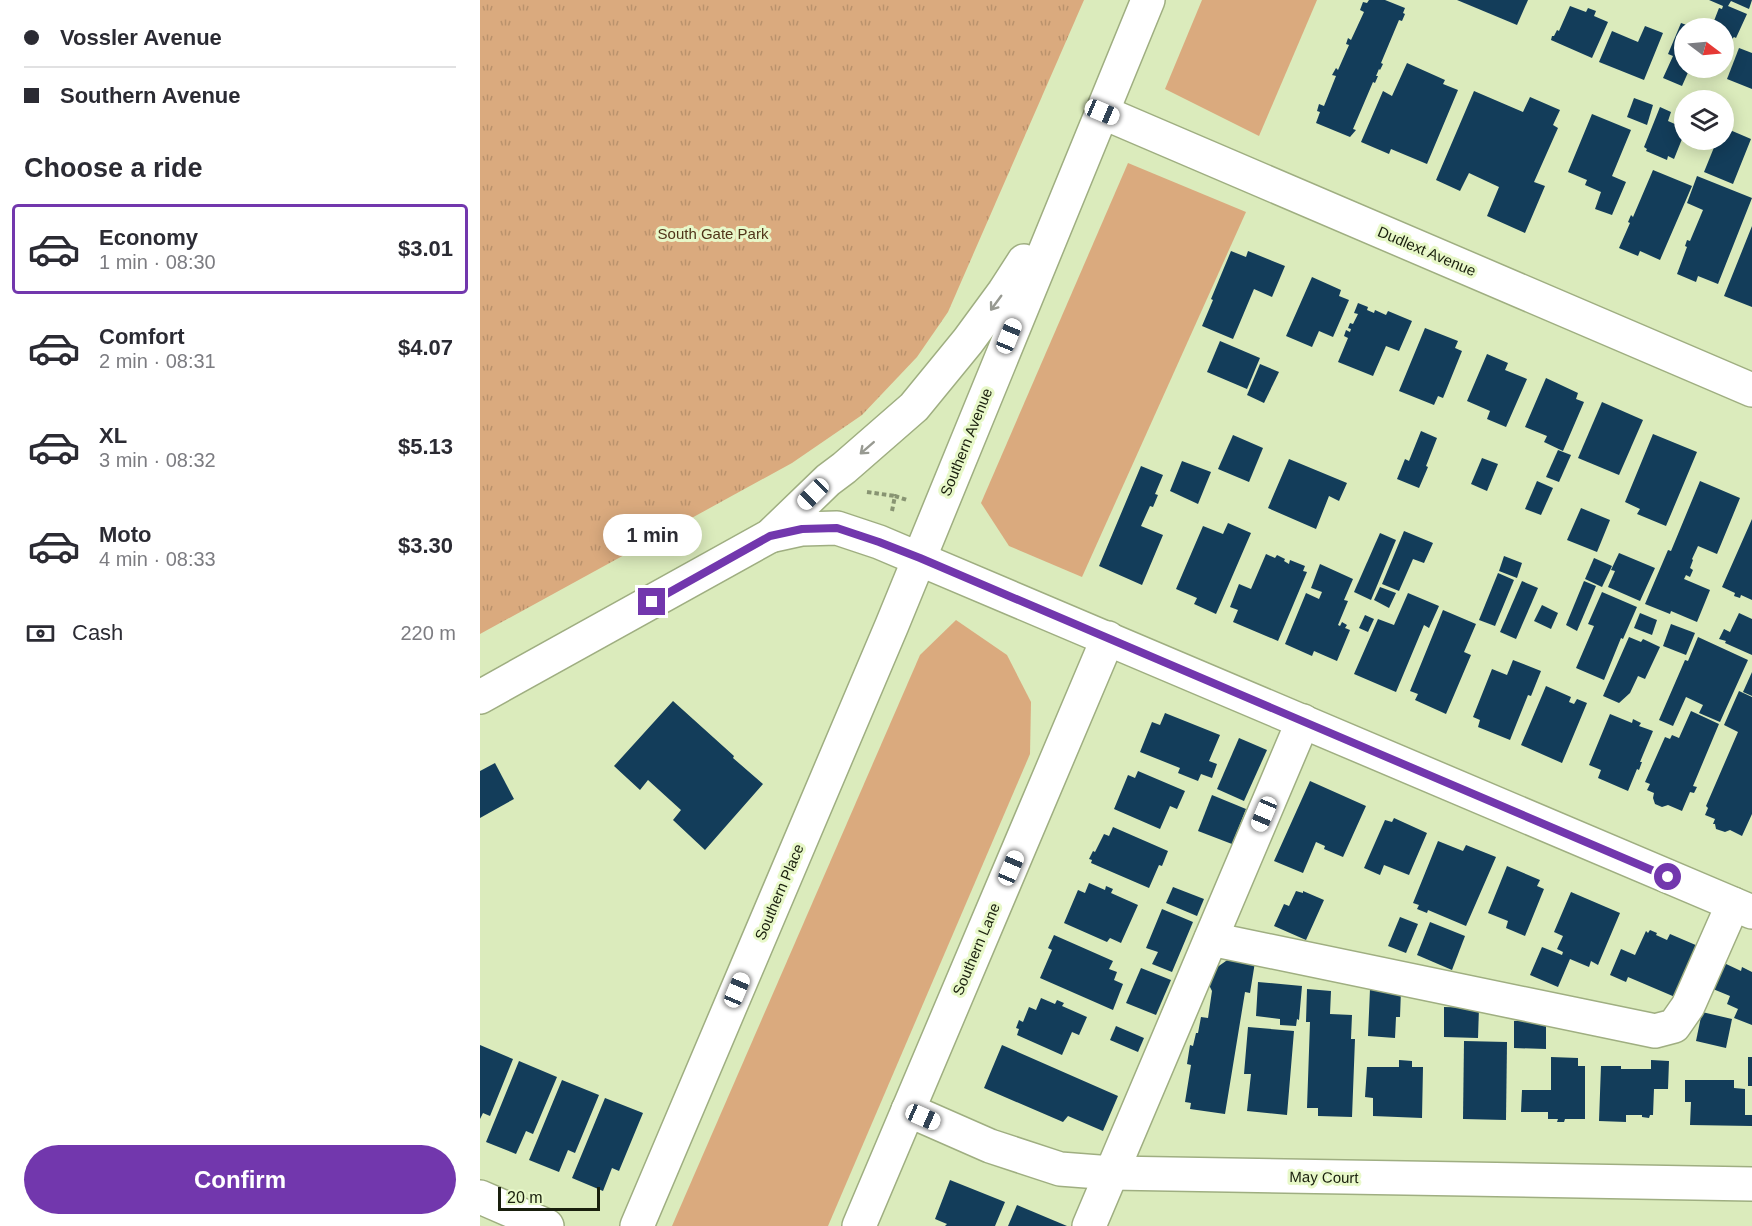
<!DOCTYPE html>
<meta charset="utf-8">
<style>
body{margin:0;font-family:Helvetica,sans-serif;background:#f7f7f7;color:#2b2b33;height:100vh;display:flex;flex-direction:column;font-size:22px;white-space:nowrap}
*{box-sizing:border-box;margin:0}
p{font-size:20px;color:#7c7c81}
.icon{flex:none;width:33px;height:33px;fill:none;stroke:currentColor;stroke-width:2;stroke-linecap:round;stroke-linejoin:round}
.map{position:relative;flex:1;overflow:hidden}
.drawer{display:flex;flex-direction:column;background:#fff;width:480px}
.drawer>*{flex:none}
.top-card{display:grid;align-content:center;height:132px;padding:0 24px;background:#fff}
.needle{width:39px;rotate:106deg}
.tools{position:absolute;left:1194px;top:18px;display:grid;gap:12px}
.tools a{display:grid;place-items:center;width:60px;height:60px;border-radius:50%;background:#fff;box-shadow:0 3px 15px #0003;font-size:30px}
.scale{position:absolute;left:18px;bottom:15px;width:102px;box-sizing:border-box;padding-left:6px;border:3px solid #191f0d;border-top:0;font-size:16px;line-height:21px;white-space:nowrap;color:#191f0d;-webkit-text-stroke:4px #e8f8c9;paint-order:stroke}
.end{position:absolute;width:27px;height:27px;margin:-14px;border:8px solid #7237ad;background:#fff;box-shadow:0 0 0 3px #fff}
.from{border-radius:50%}
.bubble{position:absolute;height:42px;border-radius:21px;background:#fff;box-shadow:0 3px 15px #0003;font-size:20px;font-weight:700;line-height:42px;text-align:center}
.car{position:absolute;width:18px;height:36px;margin:-18px -9px;border-radius:8px;box-shadow:0 0 4px 2px #0007;background:linear-gradient(#fff 24%,#345 0 40%,#fff 0 76%,#345 0 86%,#fff 0)}
.top-card b{display:flex;align-items:center;gap:21px;height:57px;font-size:22px}
.top-card b+b{border-top:2px solid #e1e1e2}
.top-card i{width:15px;height:15px;background:#2b2b33}
ul{padding:0;list-style:none}
li{display:flex;align-items:center;gap:18px;height:90px;margin:0 12px 9px;padding:0 12px;border:3px solid transparent;border-radius:6px}
li div{flex:1}
li b{display:block;font-size:22px}
li em{font-style:normal;font-weight:700}
li.active{border-color:#7237ad}
li>.icon{width:54px;height:54px;stroke-width:1.5}
h2{padding:0 24px;font-size:27px;line-height:72px}
.pay{display:flex;align-items:center;gap:15px;height:66px;padding:0 24px;font-size:22px}
.pay p{margin-inline-start:auto}
.action{display:flex;gap:12px;margin-top:auto;padding:12px 24px}
.action a{flex:1;height:69px;border-radius:36px;background:#7237ad;color:#fff;font-size:24px;font-weight:700;line-height:69px;text-align:center}
main{display:flex;flex:1;min-height:0}
.map>svg:first-child{display:block}
.grass{fill:#daaa7e}
.park{fill:url(#park-tufts)}
.building{fill:#133d5a}
.lines{fill:none;stroke-linecap:round;stroke-linejoin:round}
.minor-casing{stroke:#9fae81;stroke-width:36}
.path{stroke:#889472;stroke-width:4;stroke-dasharray:4.5 3;stroke-linecap:butt}
.minor{stroke:#fff;stroke-width:33}
.oneway{stroke:#989a92}
.route{stroke:#7237ad;stroke-width:8}
.labels{text-anchor:middle;dominant-baseline:central;stroke-width:6;stroke-linejoin:round;paint-order:stroke}
.park-label{font-size:15px;fill:#503419;stroke:#e8f8c9}
.street-label{font-size:15px;fill:#191f0d;stroke:#e8f8c9}
</style>
<main>
<section class="drawer">
<div class="top-card">
<b><i class="from"></i>Vossler Avenue</b>
<b><i></i>Southern Avenue</b>
</div>
<h2>Choose a ride</h2>
<ul>
<li class="active"><svg class="icon" aria-label="car" viewBox="0 0 24 24"><path d="M5 17H2v-5l4-1 3-4h7l3 4 3 1v5h-3M9 17h6M6 11h13"/><circle cx="7" cy="17" r="2"/><circle cx="17" cy="17" r="2"/></svg><div><b>Economy</b><p>1 min · 08:30</p></div><em>$3.01</em></li>
<li><svg class="icon" aria-label="car" viewBox="0 0 24 24"><path d="M5 17H2v-5l4-1 3-4h7l3 4 3 1v5h-3M9 17h6M6 11h13"/><circle cx="7" cy="17" r="2"/><circle cx="17" cy="17" r="2"/></svg><div><b>Comfort</b><p>2 min · 08:31</p></div><em>$4.07</em></li>
<li><svg class="icon" aria-label="car" viewBox="0 0 24 24"><path d="M5 17H2v-5l4-1 3-4h7l3 4 3 1v5h-3M9 17h6M6 11h13"/><circle cx="7" cy="17" r="2"/><circle cx="17" cy="17" r="2"/></svg><div><b>XL</b><p>3 min · 08:32</p></div><em>$5.13</em></li>
<li><svg class="icon" aria-label="car" viewBox="0 0 24 24"><path d="M5 17H2v-5l4-1 3-4h7l3 4 3 1v5h-3M9 17h6M6 11h13"/><circle cx="7" cy="17" r="2"/><circle cx="17" cy="17" r="2"/></svg><div><b>Moto</b><p>4 min · 08:33</p></div><em>$3.30</em></li>
</ul>
<div class="pay"><svg class="icon" aria-label="cash" viewBox="0 0 24 24"><path d="M3 7h18v10H3z"/><circle cx="12" cy="12" r="2"/></svg>Cash<p>220 m</p></div>
<div class="action"><a>Confirm</a></div>
</section>
<div class="map">
<svg width="1272" height="1226" viewBox="0 0 1272 1226">
<defs>
<pattern id="park-tufts" width="24" height="20" patternUnits="userSpaceOnUse" patternTransform="scale(1.5)"><rect width="24" height="20" fill="#daaa7e"/><path d="M3 7l-1-3M5 7V3M7 7l1-3M15 17l-1-3M17 17v-4M19 17l1-3" fill="none" stroke="#ba926c"/></pattern>
</defs>
<rect width="100%" height="100%" fill="#dbebbc"/>
<g class="grass">
<path d="M722 0H837L779 136 685 89Z"/>
<path d="M648 163 766 212 602 577 529 546 501 503Z"/>
<path d="M476 620 527 655 551 702 550 754 348 1226H192L440 655Z"/>
</g>
<path class="park" d="M0 0H604L468 312 437 357 382 415 312 463 0 634Z"/>
<g class="building">
<path d="M889 0H905L925 8 923 13 925 14 922 21 919 20 901 63 903 64 900 70 899 69 896 76H898L895 83 893 82 873 129 876 130 870 137 836 123 840 112 837 111 839 104 844 106 856 76 852 75 856 68 858 70 869 45 866 44 868 38 871 40 884 12 880 10 883 2 887 3Z"/>
<path d="M977 0H1048L1037 25Z"/>
<path d="M1229 0H1272L1269 9 1251 1 1248 6 1267 14 1256 38 1254 37 1252 39 1244 36V28H1233L1234 26H1232L1239 8 1242 9 1243 6Z"/>
<path d="M1090 6 1106 12 1108 8 1116 11 1114 16 1128 22 1112 58 1071 40 1072 36H1074L1077 30 1079 31Z"/>
<path d="M1201 23 1215 28H1204V68H1210L1202 86 1183 78 1193 56 1188 54Z"/>
<path d="M1165 26 1183 33 1164 80 1119 62 1132 31 1158 42Z"/>
<path d="M1259 48 1272 53V89L1247 79Z"/>
<path d="M927 63 965 80 963 84 978 90 947 164 911 149 909 154 881 142 903 91 912 96Z"/>
<path d="M994 91 1043 112 1050 97 1080 110 1073 125 1078 128 1054 182 1065 186 1045 233 1007 216 1019 187 989 173 980 191 956 180Z"/>
<path d="M1154 98 1173 105 1167 125 1147 117Z"/>
<path d="M1180 107 1191 112 1188 121 1204 128V134L1194 159 1188 156 1187 160 1166 151 1167 149 1164 147Z"/>
<path d="M1112 114 1151 130 1132 176 1146 182 1132 215 1115 209 1121 192 1105 185 1107 180 1088 172Z"/>
<path d="M1244 120 1252 123 1250 130 1271 139 1253 184 1224 172 1237 140H1244Z"/>
<path d="M1173 170 1212 186 1180 260 1160 251 1158 256 1139 248 1150 223 1148 222 1151 215 1153 217Z"/>
<path d="M1217 176 1272 198 1238 284 1218 276 1216 282 1197 274 1207 247 1205 246 1207 240 1210 241 1223 210 1207 203Z"/>
<path d="M1272 226V307L1244 296Z"/>
<path d="M751 251 766 257 768 251 805 266 792 297 774 289 753 339 722 326 733 300 731 299Z"/>
<path d="M832 277 861 290 859 296 869 300 853 337 839 331 832 347 806 336Z"/>
<path d="M878 303 888 307 887 310 894 313 895 310 906 315 908 311 932 321 919 351 906 346 893 376 858 362 868 338 864 336 866 330 870 332 871 329 868 328 870 323 873 324 878 314 874 313Z"/>
<path d="M945 328 978 341 975 348 982 351 963 398 958 396 954 405 919 391Z"/>
<path d="M740 341 780 358 767 389 727 372Z"/>
<path d="M1007 354 1028 363 1025 370 1047 379 1026 427 1007 419 1010 411 987 401Z"/>
<path d="M780 364 799 372 784 403 767 395Z"/>
<path d="M1066 378 1098 393 1096 399 1104 402 1083 451 1064 442 1067 436 1045 427Z"/>
<path d="M1122 402 1163 420 1139 475 1098 458Z"/>
<path d="M941 431 957 438 946 466 948 467 939 488 917 479 925 459 929 461Z"/>
<path d="M1173 434 1217 452 1186 526 1157 514 1160 509 1145 502Z"/>
<path d="M753 435 783 448 769 482 738 469Z"/>
<path d="M1078 450 1091 455 1079 482 1066 477Z"/>
<path d="M1002 458 1018 464 1007 491 991 484Z"/>
<path d="M809 459 867 483 859 501 849 496 836 529 788 508Z"/>
<path d="M702 461 731 472 718 504 690 491Z"/>
<path d="M661 466 683 475 675 494 678 495 673 507 670 506 661 526 683 535 662 585 619 566Z"/>
<path d="M1057 481 1073 488 1061 515 1045 509Z"/>
<path d="M1220 481 1260 498 1237 554 1218 546 1212 559 1213 560 1210 568 1213 570 1210 577 1206 575 1204 579 1230 590 1217 622 1191 611 1190 614 1165 604 1188 550 1191 551Z"/>
<path d="M1101 508 1130 520 1117 552 1087 540Z"/>
<path d="M1272 519V600L1261 595 1260 598 1254 596 1255 593 1242 587Z"/>
<path d="M748 523 771 533 736 614 714 604 717 598 696 589 723 526 743 534Z"/>
<path d="M924 531 953 543 944 563 933 559 919 591 902 584Z"/>
<path d="M900 533 916 540 891 600 874 592Z"/>
<path d="M1139 553 1175 568 1160 601 1128 587 1135 571 1131 570Z"/>
<path d="M786 554 795 558 797 555 805 559 804 561 809 564 810 560 825 566 823 571 827 572 798 641 753 622 758 610 750 607 759 584 771 589Z"/>
<path d="M1024 556 1042 563 1037 578 1019 571Z"/>
<path d="M1114 558 1132 566 1122 587 1105 579Z"/>
<path d="M840 564 873 579 864 600 868 601 858 625 860 626 862 622 867 625 865 628 870 630 857 661 834 651 832 656 805 644 826 593 839 599 842 592 831 588Z"/>
<path d="M1018 573 1034 580 1015 626 999 620Z"/>
<path d="M1042 581 1058 588 1036 639 1020 632Z"/>
<path d="M1104 581 1116 586 1097 631 1086 625Z"/>
<path d="M900 587 916 593 909 608 894 600Z"/>
<path d="M1122 592 1157 607 1143 639 1141 638 1124 680 1096 668 1114 626 1108 624Z"/>
<path d="M928 593 959 606 949 628 944 625 916 692 874 674 898 619 914 625Z"/>
<path d="M1062 605 1078 613 1071 629 1054 621Z"/>
<path d="M963 610 996 624 984 652 991 655 966 714 935 700 938 694 930 691Z"/>
<path d="M1160 613 1177 620 1172 635 1154 628Z"/>
<path d="M1259 613 1272 619V655L1245 643 1246 641 1239 639 1244 629 1250 632Z"/>
<path d="M885 615 894 619 888 632 879 628Z"/>
<path d="M1191 624 1215 633 1206 655 1183 646Z"/>
<path d="M1149 637 1161 642 1163 639 1180 647 1165 679 1158 676 1150 693 1139 703 1123 696Z"/>
<path d="M1218 637 1268 660 1240 722 1219 713 1223 705 1206 697 1193 726 1179 720 1205 660 1208 661Z"/>
<path d="M1033 660 1061 671 1051 696 1048 695 1030 740 998 727 1000 720 993 717 1012 669 1027 675Z"/>
<path d="M1272 672V696L1263 692Z"/>
<path d="M1066 686 1091 697 1089 702 1094 704 1097 699 1107 703 1082 763 1041 745Z"/>
<path d="M1259 691 1272 697V814L1262 836 1250 830 1245 832 1236 829 1235 824H1233L1235 819 1225 815 1228 808 1226 806 1258 732 1244 725Z"/>
<path d="M193 701 254 756 253 758 283 784 225 850 193 820 201 810 168 780 160 790 134 766Z"/>
<path d="M1211 711 1239 724 1213 786 1217 787 1214 793 1210 792 1202 811 1188 805 1182 807 1175 804 1173 798 1174 793 1167 790 1170 784 1165 782 1185 737 1190 739 1192 735 1199 738Z"/>
<path d="M685 713 740 735 729 761 737 764 732 778 721 774 718 781 698 773 700 768 660 752 672 722 680 725Z"/>
<path d="M1130 714 1152 723 1153 719 1161 723 1159 726 1173 731 1160 762H1162L1159 770 1157 769 1148 791 1118 778 1121 770 1109 765Z"/>
<path d="M759 738 787 750 764 801 737 789Z"/>
<path d="M15 763 34 799 0 818V771Z"/>
<path d="M658 771 705 791 697 809 690 806 680 829 634 809 648 775 655 778Z"/>
<path d="M830 781 886 806 863 857 844 849 845 846 836 842 823 873 794 861Z"/>
<path d="M732 795 766 809 752 844 718 831Z"/>
<path d="M914 818 947 833 929 875 904 865 900 875 884 868 905 820 912 822Z"/>
<path d="M633 827 688 851 682 866 679 865 669 888 611 863 612 860 609 859 613 851 615 852 624 834 629 836Z"/>
<path d="M958 841 983 851 986 845 1016 857 986 926 948 910 947 913 937 909 939 905 933 903Z"/>
<path d="M1027 866 1060 880 1057 886 1064 889 1045 936 1026 928 1028 921 1008 913Z"/>
<path d="M609 883 625 890 626 886 633 889 631 893 658 905 641 943 630 938 627 942 584 923 598 890 605 893Z"/>
<path d="M693 887 724 899 717 916 686 903Z"/>
<path d="M816 891 823 893V891L844 900 826 940 794 926 804 904 809 906Z"/>
<path d="M1091 892 1140 913 1118 965 1111 961 1109 967 1090 959 1078 987 1050 975 1062 947 1082 955 1083 952 1077 949 1083 936 1074 932Z"/>
<path d="M682 909 713 922 692 972 672 964 678 952 666 948Z"/>
<path d="M920 917 938 924 926 953 908 946Z"/>
<path d="M950 922 985 936 972 970 937 955Z"/>
<path d="M1170 930 1177 933 1176 935 1187 940 1190 934 1218 946 1195 997 1148 977 1146 982 1130 975 1141 949 1155 955 1166 931 1168 933Z"/>
<path d="M574 935 633 961 629 969 637 972 634 980 643 984 633 1010 560 978 572 950 568 948Z"/>
<path d="M753 956 775 962 770 993 765 992 745 1114 710 1109 711 1103 705 1102 711 1065 707 1064 710 1045 713 1046 716 1033H718L721 1017 728 1018 732 991 728 983 736 968Z"/>
<path d="M1244 963 1261 971 1262 967 1272 972V1025L1254 1018 1258 1009 1247 1004 1250 996 1233 989Z"/>
<path d="M661 968 691 980 676 1015 646 1003Z"/>
<path d="M778 982 822 986 819 1020 817 1019 816 1026 800 1025V1019L776 1016Z"/>
<path d="M827 989 851 991 850 1014 872 1015 871 1039H875L872 1117 838 1116V1108H827L830 1022H826Z"/>
<path d="M890 989 921 990 920 1017H916L915 1038 888 1036Z"/>
<path d="M561 998 575 1004 577 1000 584 1003 582 1006 607 1017 599 1035 592 1032 582 1055 537 1035 539 1029 536 1028 539 1020 543 1022 549 1007 556 1010Z"/>
<path d="M964 1007 999 1008 998 1038 964 1037Z"/>
<path d="M1222 1012 1252 1019 1246 1048 1216 1041Z"/>
<path d="M1034 1021H1066V1049L1034 1048Z"/>
<path d="M636 1026 664 1038 658 1052 630 1040Z"/>
<path d="M768 1027 814 1031 807 1115 767 1111 771 1074H764Z"/>
<path d="M984 1041 1027 1042 1026 1120 983 1119Z"/>
<path d="M0 1045 33 1059 10 1116 3 1113 0 1119Z"/>
<path d="M522 1045 638 1096 623 1131 588 1116 583 1122 504 1088Z"/>
<path d="M1071 1057 1098 1058V1066H1105V1119H1085L1084 1122H1077L1078 1119H1068V1112H1041L1042 1090H1071Z"/>
<rect x="1268" y="1057" width="4" height="29"/>
<path d="M919 1060 932 1061V1067H943L942 1118 893 1116V1098L885 1097 887 1067H919Z"/>
<path d="M1171 1060 1189 1061 1188 1089H1174L1173 1115H1170L1169 1118 1162 1117V1115H1146V1122L1119 1121 1121 1066H1141V1069H1171Z"/>
<path d="M39 1061 77 1077 53 1134 46 1131 36 1154 6 1142Z"/>
<path d="M82 1080 119 1095 95 1153 88 1150 79 1172 49 1160Z"/>
<path d="M1205 1080H1254V1088L1265 1089V1115H1272V1126L1210 1125 1211 1102H1205Z"/>
<path d="M125 1098 163 1113 139 1171 132 1168 123 1191 92 1178Z"/>
<path d="M470 1180 525 1202 515 1226H465L467 1224 455 1219Z"/>
<path d="M537 1205 587 1226H528Z"/>
</g>
<g class="lines">
<g class="minor-casing">
<g id="minor">
<path d="M622 112 1272 390"/>
<path d="M290 536 322 529 357 528 399 542 1272 912"/>
<path d="M0 697 290 536 348 480 364 468 434 407 488 341 524 292 544 261"/>
<path d="M731 939 1175 1031 1194 1026 1208 1006 1253 904"/>
<path d="M428 1110 510 1146 580 1169 632 1173 1272 1184"/>
<path d="M0 1197 67 1226"/>
<path d="M157 1226 412 625 668 0"/>
<path d="M379 1226 628 638"/>
<path d="M609 1226 823 721"/>
</g>
</g>
<g class="path">
<path d="M387 492 415 496"/>
<path d="M412 511 415 496 427 500"/>
</g>
<use href="#minor" class="minor"/>
</g>
<defs><path id="oneway-shaft" d="M-6 0H5M1.5-3L5.5 0L1.5 3" fill="none" stroke-width="1.6" stroke-linecap="round" stroke-linejoin="round" transform="scale(1.5)"/></defs>
<g class="oneway">
<use href="#oneway-shaft" transform="translate(516 303) rotate(126)"/>
<use href="#oneway-shaft" transform="translate(387 448) rotate(139)"/>
</g>
<g class="lines">
<path class="route" d="M172 602 290 536 322 529 357 528 399 542 440 558 1188 877"/>
</g>
<g class="labels">
<g class="park-label">
<text x="233" y="233">South Gate Park</text>
</g>
<g class="street-label">
<text transform="translate(947 251) rotate(23)">Dudlext Avenue</text>
<text transform="translate(486 442) rotate(-68)">Southern Avenue</text>
<text transform="translate(299 892) rotate(-67)">Southern Place</text>
<text transform="translate(496 949) rotate(-67)">Southern Lane</text>
<text transform="translate(844 1177) rotate(1)">May Court</text>
</g>
</g>
</svg>
<div class="tools">
<a><svg class="needle" viewBox="-14 -14 28 28"><path d="M0-13l5 13h-10z" fill="#e53935"/><path d="M0 13l5-13h-10z" fill="#7c7c81"/></svg></a>
<a><svg class="icon" aria-label="layers" viewBox="0 0 24 24"><path d="M12 4l9 5-9 5-9-5zM3 14l9 5 9-5"/></svg></a>
</div>
<div class="scale">20 m</div>
<i class="end from" style="left:1188px;top:877px"></i>
<i class="end" style="left:172px;top:602px"></i>
<div class="bubble" style="left:123px;top:514px;width:99px">1 min</div>
<i class="car" style="left:622px;top:112px;rotate:113deg"></i>
<i class="car" style="left:529px;top:336px;rotate:22deg"></i>
<i class="car" style="left:333px;top:494px;rotate:225deg"></i>
<i class="car" style="left:784px;top:814px;rotate:203deg"></i>
<i class="car" style="left:531px;top:868px;rotate:23deg"></i>
<i class="car" style="left:257px;top:990px;rotate:23deg"></i>
<i class="car" style="left:443px;top:1117px;rotate:114deg"></i>
</div>
</main>
